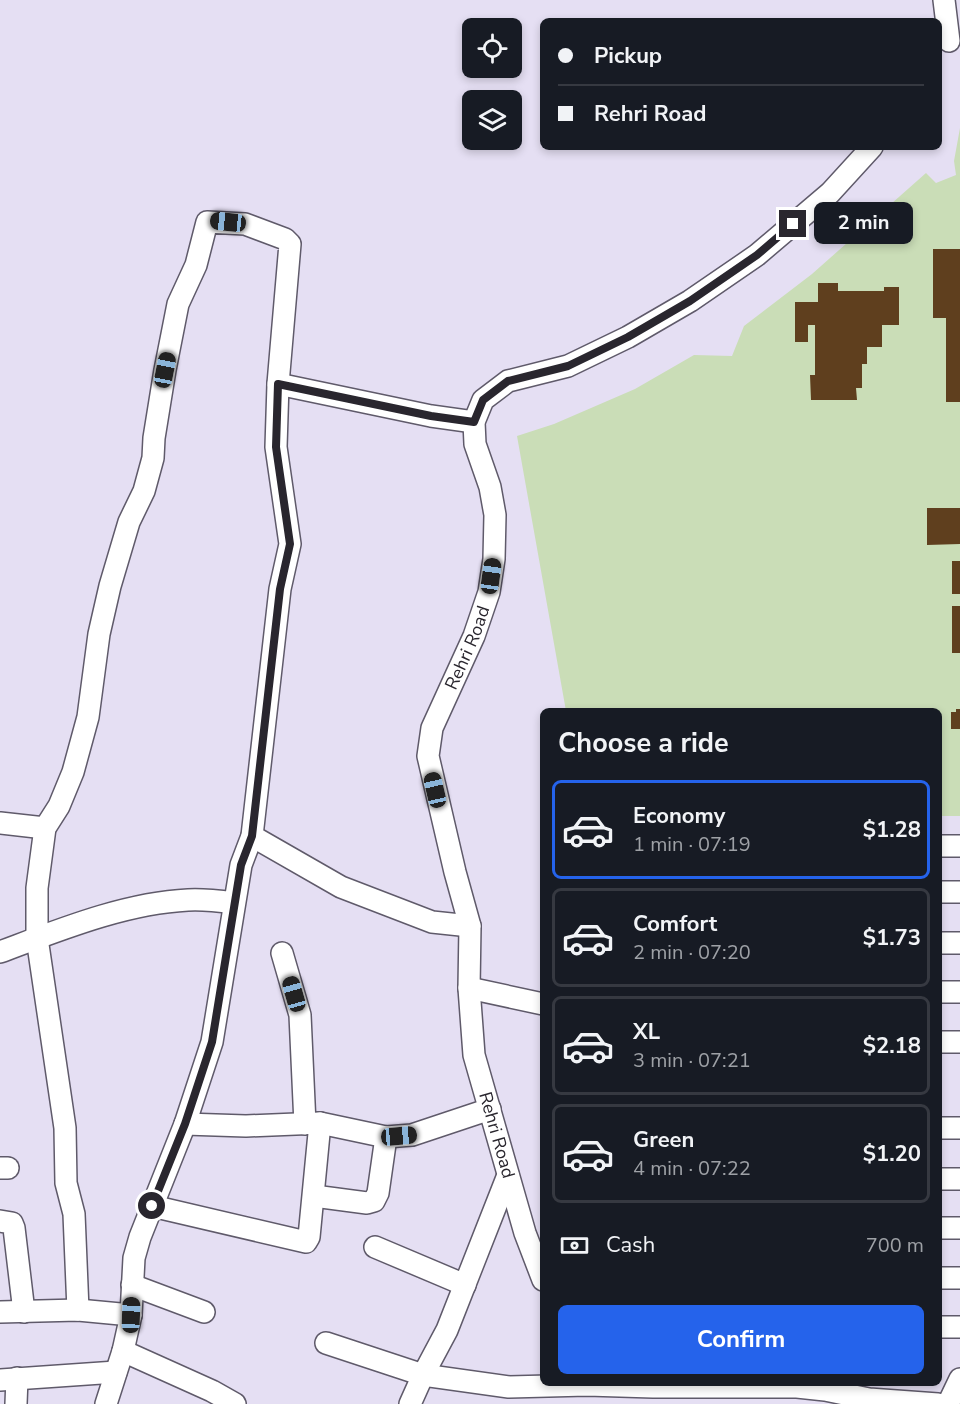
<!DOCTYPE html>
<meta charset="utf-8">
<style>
body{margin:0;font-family:"Nunito Sans",sans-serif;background:#242831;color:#f1f3f6;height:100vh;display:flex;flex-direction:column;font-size:22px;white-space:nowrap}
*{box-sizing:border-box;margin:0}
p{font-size:20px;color:#9ea1a6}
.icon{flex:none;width:33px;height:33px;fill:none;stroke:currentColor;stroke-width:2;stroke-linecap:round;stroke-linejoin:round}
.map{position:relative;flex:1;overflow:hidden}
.details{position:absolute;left:540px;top:708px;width:402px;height:678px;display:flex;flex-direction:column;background:#171b24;border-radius:9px;box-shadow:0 3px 9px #0003}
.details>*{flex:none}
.banner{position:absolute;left:540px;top:18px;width:402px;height:132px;border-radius:9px;box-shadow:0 3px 9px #0003;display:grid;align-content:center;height:132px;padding:0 18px;background:#171b24}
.fabs{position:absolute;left:462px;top:18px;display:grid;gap:12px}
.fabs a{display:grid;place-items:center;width:60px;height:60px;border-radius:9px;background:#171b24;box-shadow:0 3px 9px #0003;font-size:30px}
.end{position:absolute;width:27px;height:27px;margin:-14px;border:8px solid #29262e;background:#fff;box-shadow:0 0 0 3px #fff}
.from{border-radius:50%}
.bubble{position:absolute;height:42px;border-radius:9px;background:#171b24;box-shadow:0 3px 9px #0003;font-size:20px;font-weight:700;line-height:42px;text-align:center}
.car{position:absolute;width:18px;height:36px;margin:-18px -9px;border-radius:8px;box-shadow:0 0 4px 2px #0007;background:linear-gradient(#222 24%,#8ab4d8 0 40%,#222 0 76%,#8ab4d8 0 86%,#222 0)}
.banner b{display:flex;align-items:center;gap:21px;height:57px;font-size:22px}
.banner b+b{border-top:2px solid #363941}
.banner i{width:15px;height:15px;background:#f1f3f6}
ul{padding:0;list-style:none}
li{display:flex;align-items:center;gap:18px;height:99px;margin:0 12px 9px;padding:0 6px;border:3px solid #363941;border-radius:9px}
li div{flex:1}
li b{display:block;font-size:22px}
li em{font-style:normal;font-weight:700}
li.current{border-color:#2563eb}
li>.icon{width:54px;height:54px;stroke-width:1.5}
h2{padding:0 18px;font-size:27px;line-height:72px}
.pay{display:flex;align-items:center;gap:15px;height:66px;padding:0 18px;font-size:22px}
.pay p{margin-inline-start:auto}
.action{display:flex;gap:12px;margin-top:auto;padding:12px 18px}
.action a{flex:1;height:69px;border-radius:9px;background:#2563eb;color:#fff;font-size:24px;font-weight:700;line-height:69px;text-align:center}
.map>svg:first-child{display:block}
.green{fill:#caddb7}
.building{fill:#5f3f1e}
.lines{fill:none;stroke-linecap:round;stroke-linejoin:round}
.minor-casing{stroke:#5f5a6a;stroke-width:24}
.minor{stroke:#fff;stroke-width:21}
.route{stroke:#29262e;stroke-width:8}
.labels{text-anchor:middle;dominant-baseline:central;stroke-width:6;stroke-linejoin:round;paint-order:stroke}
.street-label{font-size:18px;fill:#29262e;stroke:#fff}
</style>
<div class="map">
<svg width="960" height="1404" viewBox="0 0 960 1404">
<rect width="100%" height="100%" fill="#e5dff3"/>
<path class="green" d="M960 128V816H939V711H566L517 436 554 424 635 389 694 355 732 356 744 326 812 274 926 173 936 183 956 175 954 161Z"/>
<g class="building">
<path d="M933 249H960V402H946V318H933Z"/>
<path d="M818 283H838V291H884V287H899V325H882V347H867V364H862V388H856L857 400H811L810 375H815V325H808V342H795V302H818Z"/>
<path d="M927 508H960V544L927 545Z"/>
<rect x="952" y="561" width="8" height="33"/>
<rect x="952" y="606" width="8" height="47"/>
<path d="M956 709H960V729H951V712H956Z"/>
</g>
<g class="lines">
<g class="minor-casing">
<g id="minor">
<path d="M944 0 949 41"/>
<path d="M278 384 431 416 474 422"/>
<path d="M0 823 45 828"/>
<path d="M252 836 341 887 432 922 470 926"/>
<path d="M939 846H960"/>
<path d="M939 892H960"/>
<path d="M939 943H960"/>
<path d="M0 952C59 930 125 903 188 900 203 899 219 901 234 903"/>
<path d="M282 953 300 1015 305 1124"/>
<path d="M469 988 543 1004"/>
<path d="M939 992H960"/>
<path d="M939 1042H960"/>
<path d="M185 1124 246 1126 320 1123 386 1137 412 1135 490 1109"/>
<path d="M939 1128H960"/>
<path d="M0 1168H8"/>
<path d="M939 1179H960"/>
<path d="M314 1196 367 1203 374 1201 378 1193 386 1137"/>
<path d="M152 1206 306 1242 309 1237 320 1123"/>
<path d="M0 1221 12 1223 14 1228 24 1312"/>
<path d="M939 1228H960"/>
<path d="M375 1247 465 1285"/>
<path d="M939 1278H960"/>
<path id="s1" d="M543 1280 525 1233 474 1055 469 988 470 926 455 872 428 756 432 728 474 636 489 592 494 559 495 515 490 487 475 444 474 422 483 400 508 381 568 366 628 337 690 301 757 255 830 193 872 147"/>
<path d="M132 1285 204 1312"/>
<path d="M78 1310 74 1214 66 1183 65 1128 37 938V888L45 828 59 806 73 772 88 717 99 634 110 586 129 522 144 491 153 458 154 438 165 370 178 304 196 265 207 222 245 224 285 239 290 244 278 384 276 447 290 544 280 589 252 836 241 865 212 1042 185 1124 140 1237 134 1258 131 1315 123 1351 106 1404"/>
<path d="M0 1312 78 1310 131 1315"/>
<path d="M939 1327H960"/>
<path d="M326 1343 423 1375 509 1387 587 1385 653 1387H797L825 1390 869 1399 938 1404"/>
<path d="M123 1351 212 1391 235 1404"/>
<path d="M0 1380 116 1372"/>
<path d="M16 1404 17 1378"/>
<path d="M410 1404 423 1375 447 1330 508 1175"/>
<path d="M948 1404 960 1379"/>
</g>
</g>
<use href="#minor" class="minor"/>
</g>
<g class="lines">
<path class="route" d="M152 1206 185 1124 212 1042 241 865 252 836 280 589 290 544 276 447 278 384 431 416 474 422 483 400 508 381 568 366 628 337 690 301 757 255 793 224"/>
</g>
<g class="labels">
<g class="street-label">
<text stroke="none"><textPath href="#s1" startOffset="656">Rehri Road</textPath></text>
<text transform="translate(497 1135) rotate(74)">Rehri Road</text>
</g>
</g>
</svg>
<div class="fabs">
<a><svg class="icon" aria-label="locate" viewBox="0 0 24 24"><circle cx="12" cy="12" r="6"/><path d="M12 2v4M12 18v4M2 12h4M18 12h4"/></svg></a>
<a><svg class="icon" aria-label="layers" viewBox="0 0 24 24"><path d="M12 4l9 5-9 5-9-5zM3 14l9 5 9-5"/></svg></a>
</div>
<i class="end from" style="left:152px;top:1206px"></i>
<i class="end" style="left:793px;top:224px"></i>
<div class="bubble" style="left:814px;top:202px;width:99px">2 min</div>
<i class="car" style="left:228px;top:222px;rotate:276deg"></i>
<i class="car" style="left:165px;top:370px;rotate:11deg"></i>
<i class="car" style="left:491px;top:576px;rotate:8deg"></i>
<i class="car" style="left:435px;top:790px;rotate:347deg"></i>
<i class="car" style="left:294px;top:994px;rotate:344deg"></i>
<i class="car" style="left:399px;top:1136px;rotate:85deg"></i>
<i class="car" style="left:131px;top:1315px;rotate:2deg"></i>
<div class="banner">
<b><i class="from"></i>Pickup</b>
<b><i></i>Rehri Road</b>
</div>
<section class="details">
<h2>Choose a ride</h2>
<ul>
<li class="current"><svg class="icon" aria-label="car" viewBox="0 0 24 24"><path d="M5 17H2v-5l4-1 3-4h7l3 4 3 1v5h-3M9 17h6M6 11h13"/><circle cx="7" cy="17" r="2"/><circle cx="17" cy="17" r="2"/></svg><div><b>Economy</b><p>1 min · 07:19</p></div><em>$1.28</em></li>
<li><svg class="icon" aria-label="car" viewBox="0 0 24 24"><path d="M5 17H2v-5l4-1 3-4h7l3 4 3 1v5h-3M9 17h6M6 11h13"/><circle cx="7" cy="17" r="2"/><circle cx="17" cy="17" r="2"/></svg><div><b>Comfort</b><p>2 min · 07:20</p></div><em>$1.73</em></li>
<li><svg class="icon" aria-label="car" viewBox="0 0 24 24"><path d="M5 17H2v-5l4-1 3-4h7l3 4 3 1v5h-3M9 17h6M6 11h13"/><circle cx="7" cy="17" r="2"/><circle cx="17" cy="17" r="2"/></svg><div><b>XL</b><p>3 min · 07:21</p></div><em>$2.18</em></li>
<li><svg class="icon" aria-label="car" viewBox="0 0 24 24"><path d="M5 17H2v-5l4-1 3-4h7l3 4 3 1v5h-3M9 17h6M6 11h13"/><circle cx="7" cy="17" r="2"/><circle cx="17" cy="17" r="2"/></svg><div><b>Green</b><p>4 min · 07:22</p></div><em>$1.20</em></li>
</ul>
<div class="pay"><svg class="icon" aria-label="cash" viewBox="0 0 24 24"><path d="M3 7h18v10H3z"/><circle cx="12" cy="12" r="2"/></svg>Cash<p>700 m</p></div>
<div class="action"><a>Confirm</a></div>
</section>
</div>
